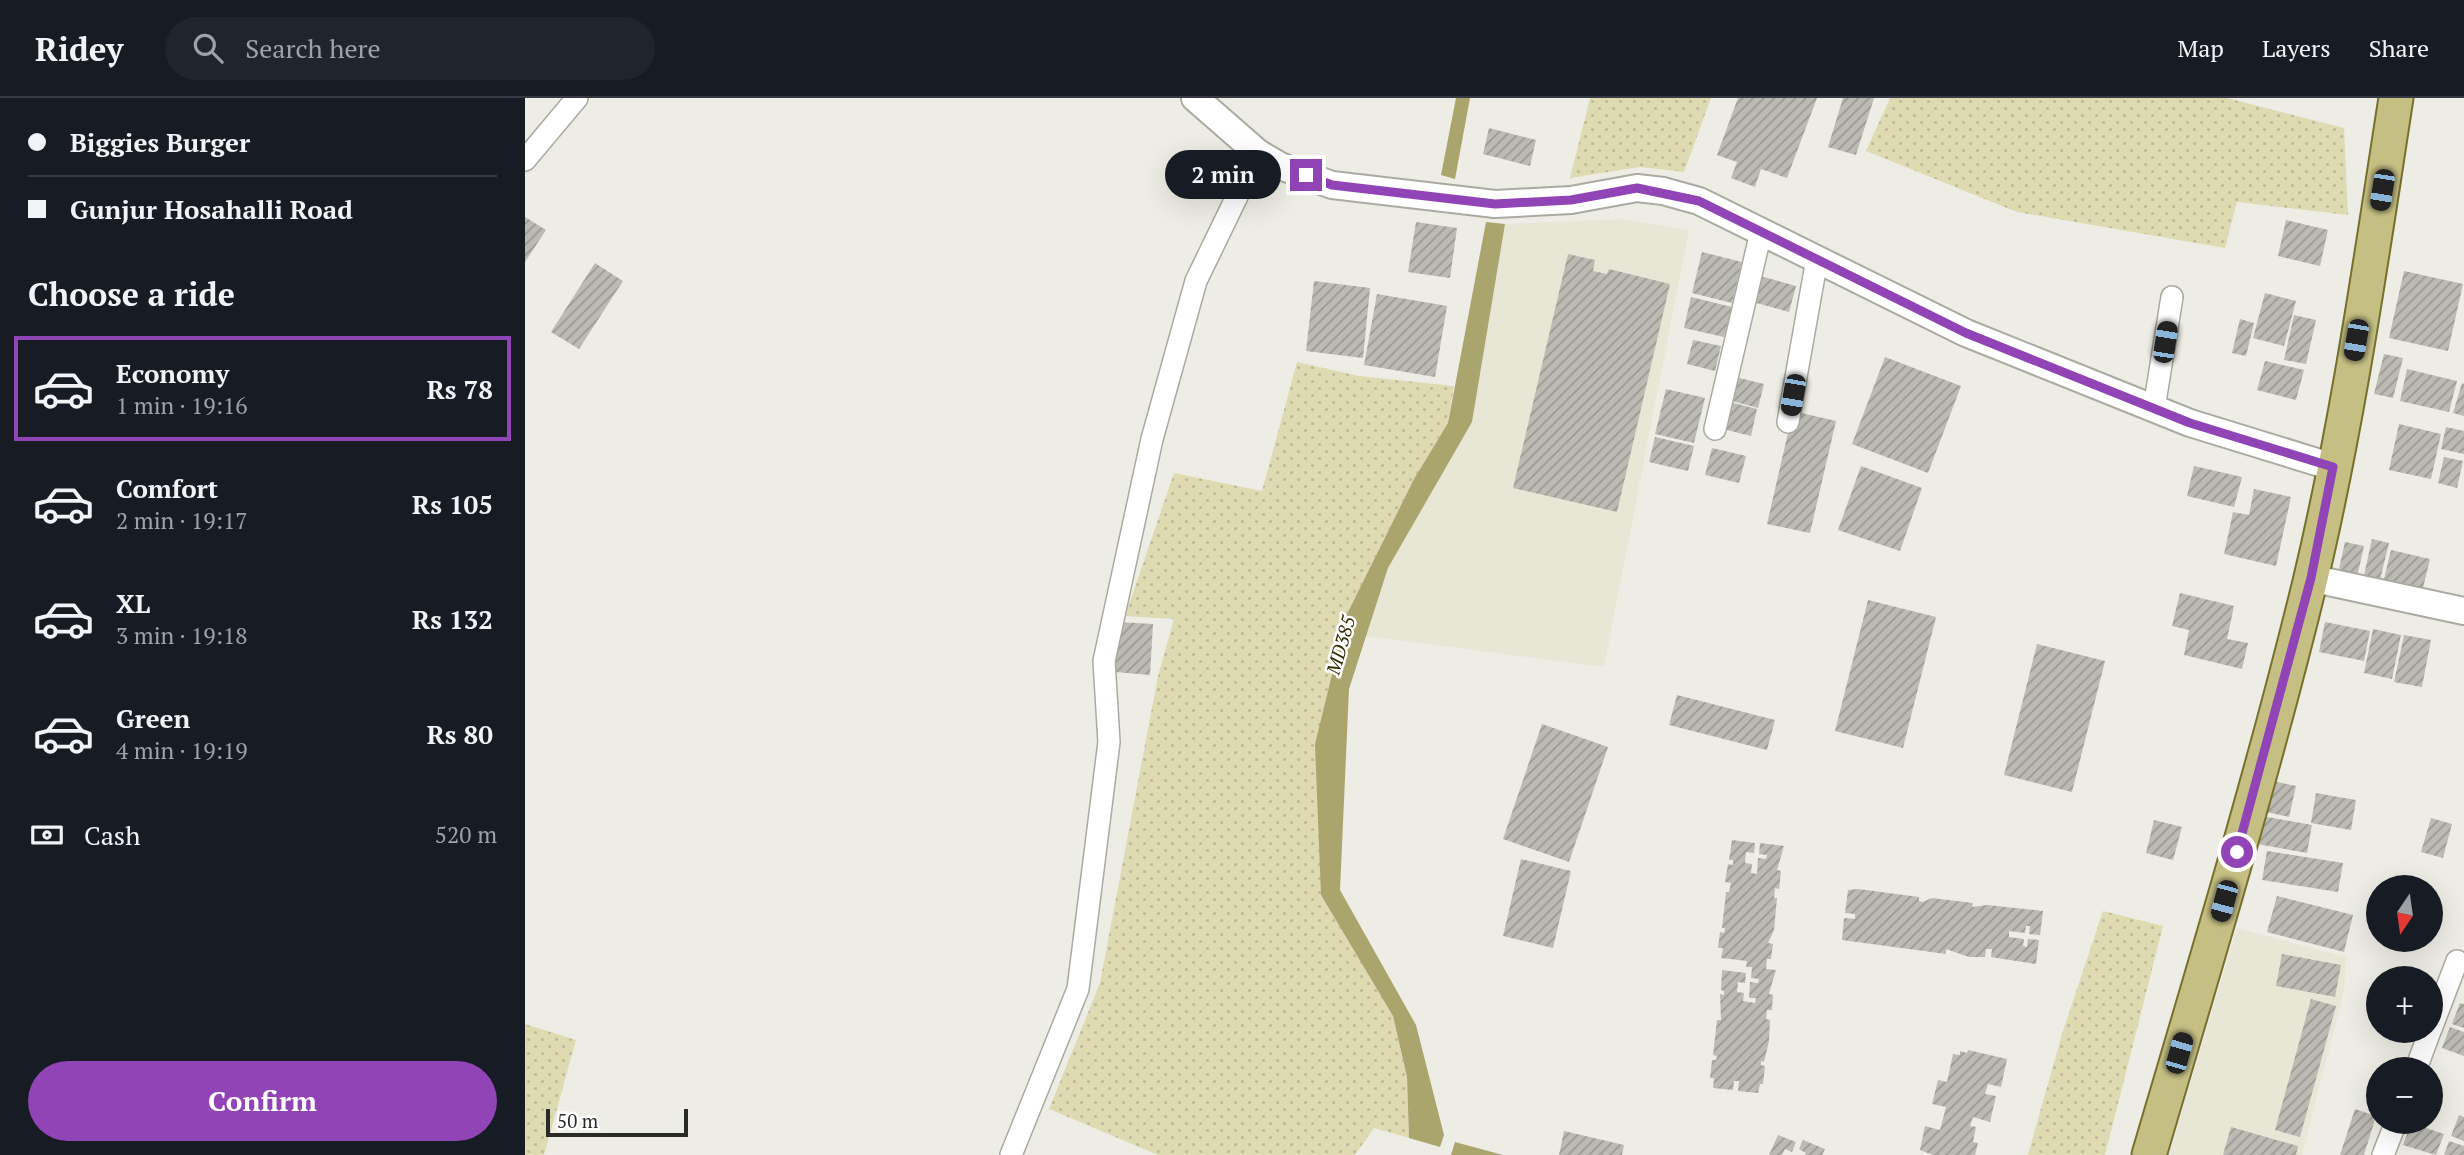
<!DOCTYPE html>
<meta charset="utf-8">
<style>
body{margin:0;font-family:"PT Serif",serif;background:#20242c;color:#f1f3f6;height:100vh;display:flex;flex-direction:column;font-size:26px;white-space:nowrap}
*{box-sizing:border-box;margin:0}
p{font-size:23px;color:#9ea1a6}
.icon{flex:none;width:38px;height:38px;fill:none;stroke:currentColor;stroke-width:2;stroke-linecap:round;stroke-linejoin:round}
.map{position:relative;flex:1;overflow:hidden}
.sheet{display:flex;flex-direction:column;background:#171b24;width:525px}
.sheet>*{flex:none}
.guide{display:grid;align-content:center;height:154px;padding:0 28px;background:#171b24}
.needle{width:46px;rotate:193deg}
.controls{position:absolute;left:1841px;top:777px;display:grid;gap:14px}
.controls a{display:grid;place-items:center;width:77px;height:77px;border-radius:50%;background:#171b24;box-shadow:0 7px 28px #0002;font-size:35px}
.scale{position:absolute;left:21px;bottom:18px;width:142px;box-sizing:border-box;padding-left:7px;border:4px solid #2a2a27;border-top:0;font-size:19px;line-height:24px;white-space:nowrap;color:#2a2a27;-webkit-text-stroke:5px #fff;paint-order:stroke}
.end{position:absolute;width:32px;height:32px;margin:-16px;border:9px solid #9144b5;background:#fff;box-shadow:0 0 0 4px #fff}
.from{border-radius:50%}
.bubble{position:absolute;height:49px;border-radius:24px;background:#171b24;box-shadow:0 7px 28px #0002;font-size:23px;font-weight:600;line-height:49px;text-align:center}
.car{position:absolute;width:21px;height:42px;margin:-21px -10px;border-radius:9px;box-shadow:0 0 5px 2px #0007;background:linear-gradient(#222 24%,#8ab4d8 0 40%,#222 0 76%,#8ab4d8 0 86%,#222 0)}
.guide b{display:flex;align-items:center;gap:24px;height:66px;font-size:26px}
.guide b+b{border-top:2px solid #363941}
.guide i{width:18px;height:18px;background:#f1f3f6}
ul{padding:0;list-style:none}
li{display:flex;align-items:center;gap:21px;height:105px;margin:0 14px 10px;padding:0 14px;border:4px solid transparent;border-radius:0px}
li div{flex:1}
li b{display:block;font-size:26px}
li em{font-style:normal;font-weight:600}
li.on{border-color:#9144b5}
li>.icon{width:63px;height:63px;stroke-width:1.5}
h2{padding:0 28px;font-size:32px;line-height:84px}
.pay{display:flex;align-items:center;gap:18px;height:77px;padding:0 28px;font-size:26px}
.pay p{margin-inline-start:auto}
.button{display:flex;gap:14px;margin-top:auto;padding:14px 28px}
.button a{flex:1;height:80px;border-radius:42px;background:#9144b5;color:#fff;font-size:28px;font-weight:600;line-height:80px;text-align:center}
header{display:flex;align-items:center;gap:42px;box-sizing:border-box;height:98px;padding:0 35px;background:#171b24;border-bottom:2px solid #363941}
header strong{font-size:33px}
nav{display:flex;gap:38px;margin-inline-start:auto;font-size:24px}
.search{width:490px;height:63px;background:#20242c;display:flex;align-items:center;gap:18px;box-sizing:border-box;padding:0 24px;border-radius:38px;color:#9ea1a6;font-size:26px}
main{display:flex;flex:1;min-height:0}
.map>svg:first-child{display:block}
.built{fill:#e8e7d6}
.grass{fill:url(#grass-dots)}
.water{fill:#aaa56c}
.building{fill:url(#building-hatch)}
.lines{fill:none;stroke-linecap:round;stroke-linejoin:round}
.minor-casing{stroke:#aaaaa1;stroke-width:24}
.tertiary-casing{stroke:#aaaaa1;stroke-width:30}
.primary-casing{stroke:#76702d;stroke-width:37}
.minor{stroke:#fff;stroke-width:21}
.tertiary{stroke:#fff;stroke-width:26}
.primary{stroke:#c5bf83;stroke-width:33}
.route{stroke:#9144b5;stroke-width:9}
.labels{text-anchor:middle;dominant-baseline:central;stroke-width:5;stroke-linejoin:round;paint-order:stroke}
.water-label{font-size:19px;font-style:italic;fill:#312d00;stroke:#fff}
</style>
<header>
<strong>Ridey</strong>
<div class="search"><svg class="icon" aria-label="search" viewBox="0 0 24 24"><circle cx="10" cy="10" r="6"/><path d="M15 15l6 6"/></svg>Search here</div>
<nav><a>Map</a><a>Layers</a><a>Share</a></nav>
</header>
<main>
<section class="sheet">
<div class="guide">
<b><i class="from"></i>Biggies Burger</b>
<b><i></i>Gunjur Hosahalli Road</b>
</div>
<h2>Choose a ride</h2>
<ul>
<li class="on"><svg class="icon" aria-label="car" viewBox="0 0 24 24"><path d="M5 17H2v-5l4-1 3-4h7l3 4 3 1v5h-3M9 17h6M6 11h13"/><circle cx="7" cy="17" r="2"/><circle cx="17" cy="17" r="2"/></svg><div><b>Economy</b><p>1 min · 19:16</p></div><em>Rs 78</em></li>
<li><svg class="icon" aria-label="car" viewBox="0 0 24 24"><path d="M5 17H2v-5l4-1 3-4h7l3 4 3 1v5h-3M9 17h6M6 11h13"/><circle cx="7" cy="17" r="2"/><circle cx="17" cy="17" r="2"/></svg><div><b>Comfort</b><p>2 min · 19:17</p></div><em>Rs 105</em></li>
<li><svg class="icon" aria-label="car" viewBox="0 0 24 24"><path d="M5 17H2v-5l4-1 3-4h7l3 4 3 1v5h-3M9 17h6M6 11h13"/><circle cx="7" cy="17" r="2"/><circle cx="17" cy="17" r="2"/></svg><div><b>XL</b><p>3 min · 19:18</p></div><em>Rs 132</em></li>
<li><svg class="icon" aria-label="car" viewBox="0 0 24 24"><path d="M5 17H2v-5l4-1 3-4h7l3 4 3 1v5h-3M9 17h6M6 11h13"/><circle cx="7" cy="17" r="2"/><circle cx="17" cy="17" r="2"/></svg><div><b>Green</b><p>4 min · 19:19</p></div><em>Rs 80</em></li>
</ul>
<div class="pay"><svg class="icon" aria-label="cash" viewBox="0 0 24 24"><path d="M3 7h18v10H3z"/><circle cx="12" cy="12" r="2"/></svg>Cash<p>520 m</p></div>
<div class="button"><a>Confirm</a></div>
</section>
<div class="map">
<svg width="1939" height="1057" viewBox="0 0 1939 1057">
<defs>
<pattern id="grass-dots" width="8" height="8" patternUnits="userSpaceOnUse" patternTransform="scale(1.75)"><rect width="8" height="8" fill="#dedab1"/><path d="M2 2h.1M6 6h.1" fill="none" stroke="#bfbb98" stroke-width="1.8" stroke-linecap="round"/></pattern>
<pattern id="building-hatch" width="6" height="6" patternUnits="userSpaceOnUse" patternTransform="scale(1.75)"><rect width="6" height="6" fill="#bcbbb3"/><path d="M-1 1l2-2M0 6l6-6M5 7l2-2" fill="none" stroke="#999892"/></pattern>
</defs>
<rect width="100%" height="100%" fill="#eeede5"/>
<g class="built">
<path d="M1096 121 1164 132 1079 569 840 538 863 470 947 324 980 126Z"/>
<path d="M1712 830 1821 859 1819 893 1777 1057H1644Z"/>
</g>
<g class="grass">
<path d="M1065 0H1186L1159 74 1115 69 1045 80Z"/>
<path d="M1365 0H1702L1819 30 1823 117 1712 104 1700 150 1492 114 1341 53Z"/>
<path d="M772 264 834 278 929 288 923 325 889 381 822 516 796 797 868 918 882 979 884 1040 849 1030 830 1057H633L524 1011 575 885 633 578 649 521 600 518 649 375 737 393Z"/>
<path d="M1578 813 1638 828 1580 1057H1503L1537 936Z"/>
<path d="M0 926 51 942 19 1057H0Z"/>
</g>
<g class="water">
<path d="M931 0H945L930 81 916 77Z"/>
<path d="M961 124 980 126 947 324 863 470 824 591 815 792 891 927 919 1037 915 1049 884 1040 882 979 868 918 796 797 790 646 822 516 889 381 923 325Z"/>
<path d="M930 1044 978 1057H926Z"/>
</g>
<g class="building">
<path d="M1213 0H1292L1262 80 1236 71 1230 89 1206 80 1212 64 1192 57Z"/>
<path d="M1318 0H1349L1331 57 1303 49Z"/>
<path d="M964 30 1011 42 1005 68 958 56Z"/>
<path d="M0 119 21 132 0 164Z"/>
<path d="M1761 122 1803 132 1795 168 1753 158Z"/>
<path d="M891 124 932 130 925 180 883 174Z"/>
<path d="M1177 154 1217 164 1207 205 1167 195Z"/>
<path d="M1043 156 1070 162 1068 173 1082 176 1084 171 1145 186 1092 414 988 390Z"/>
<path d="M70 165 98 183 54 251 26 234Z"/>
<path d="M1879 173 1938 186 1923 253 1864 240Z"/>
<path d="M1235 178 1271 188 1264 214 1228 204Z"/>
<path d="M789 183 845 190 838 260 781 253Z"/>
<path d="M1740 195 1771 203 1759 248 1728 240Z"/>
<path d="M852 196 922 208 910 279 839 267Z"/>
<path d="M1166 199 1207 209 1199 239 1159 230Z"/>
<path d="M1769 217 1791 222 1781 266 1759 262Z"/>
<path d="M1715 221 1729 225 1721 258 1707 255Z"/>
<path d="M1168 242 1196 248 1190 273 1162 266Z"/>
<path d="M1859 256 1878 260 1868 300 1849 296Z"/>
<path d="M1360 259 1436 288 1403 375 1327 346Z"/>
<path d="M1740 263 1779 272 1771 302 1732 292Z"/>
<path d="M1882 271 1932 283 1924 314 1875 303Z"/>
<path d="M1206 278 1239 286 1233 310 1200 301Z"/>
<path d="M1937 285 1939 286V318L1928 315Z"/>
<path d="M1141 291 1180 300 1169 345 1130 336Z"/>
<path d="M1201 303 1232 311 1226 338 1194 330Z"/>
<path d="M1268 313 1311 323 1285 435 1242 426Z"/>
<path d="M1874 326 1916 336 1906 381 1864 372Z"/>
<path d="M1921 329 1939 333V356L1916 351Z"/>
<path d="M1130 339 1169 348 1163 373 1124 364Z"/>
<path d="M1187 350 1221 358 1214 385 1180 377Z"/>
<path d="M1919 359 1938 363 1932 390 1913 385Z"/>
<path d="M1336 368 1397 390 1375 453 1313 432Z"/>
<path d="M1669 368 1717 379 1709 409 1662 398Z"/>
<path d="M1729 391 1766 399 1751 468 1699 456 1708 414 1724 417Z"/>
<path d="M1847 441 1864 445 1854 486 1838 482Z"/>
<path d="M1820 444 1839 448 1831 484 1812 480Z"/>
<path d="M1866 452 1905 461 1898 490 1859 481Z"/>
<path d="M1655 495 1709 508 1702 541 1723 545 1717 571 1659 557 1664 532 1647 528Z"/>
<path d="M1343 502 1411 519 1378 650 1310 633Z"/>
<path d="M593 524 628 526 625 577 590 574Z"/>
<path d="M1800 524 1845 533 1839 563 1794 554Z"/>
<path d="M1848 531 1876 537 1867 581 1839 575Z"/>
<path d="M1879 537 1906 542 1897 589 1869 584Z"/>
<path d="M1512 546 1580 563 1547 694 1479 677Z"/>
<path d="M1152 597 1250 622 1242 652 1144 627Z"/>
<path d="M1017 626 1083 649 1044 764 978 741Z"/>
<path d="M1743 682 1771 688 1764 719 1737 713Z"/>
<path d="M1791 695 1831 702 1826 732 1786 725Z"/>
<path d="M1737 718 1787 727 1782 755 1732 746Z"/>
<path d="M1906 720 1927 726 1918 760 1896 754Z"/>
<path d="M1629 722 1657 729 1648 762 1621 755Z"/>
<path d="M1207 742 1230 745 1229 755 1221 754 1220 765 1227 766 1226 775 1232 776 1233 760 1241 761 1242 757 1234 756 1235 745 1259 748 1252 772 1256 773 1254 791 1250 790 1249 800H1252L1249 832 1243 845 1248 846 1246 861H1242L1241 871 1251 872 1245 892 1244 896 1248 897 1247 912H1242L1241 921 1245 922 1244 943 1239 964 1236 963V967L1240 968 1238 986H1235L1233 995 1213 993 1214 983H1209L1208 992 1188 990 1189 980H1185L1187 962H1191L1192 958 1188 957 1192 922H1196L1195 896 1199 897V893L1196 892 1197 872 1221 875 1220 885 1213 884 1212 894 1219 895 1218 903 1230 905 1231 900H1224L1225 884 1233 885 1234 881 1226 880 1227 869H1221L1222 863 1196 860 1198 850H1193L1195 834 1199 835 1200 830H1197L1201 794H1204L1206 785 1200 784 1203 766 1208 767V762H1204Z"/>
<path d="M1742 753 1818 765 1813 794 1737 782Z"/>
<path d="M996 761 1046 773 1028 850 978 838Z"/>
<path d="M1333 791 1394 799V803L1398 804 1407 800 1448 805 1447 809 1462 807 1518 813 1515 837 1504 836 1505 828H1501L1500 835 1484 833V839L1499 841 1498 848 1502 849 1503 841 1514 842 1511 866 1466 859 1467 851H1461L1460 859H1444L1421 851V856L1317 842 1319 820 1330 821V816L1320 815 1323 792Z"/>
<path d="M1752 798 1828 817 1819 854 1742 834Z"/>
<path d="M1757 856 1816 867 1810 899 1751 888Z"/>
<path d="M1786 901 1811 908 1775 1039 1750 1032Z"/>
<path d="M1935 905 1939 906V930L1927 926Z"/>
<path d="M1925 929 1939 934V958L1917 950Z"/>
<path d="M1443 952 1482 961 1476 989 1463 986 1460 996 1471 998 1465 1024 1448 1019 1445 1028 1451 1029 1448 1044 1453 1045 1450 1057H1408L1395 1052 1400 1028 1415 1032 1421 1009 1407 1006 1413 982 1422 984 1428 956 1435 957V953L1442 955Z"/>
<path d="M1830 1011 1851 1018 1839 1057H1815Z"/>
<path d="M1934 1017 1939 1019V1043L1926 1038Z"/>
<path d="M1886 1025 1919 1036 1911 1057 1878 1047Z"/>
<path d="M1706 1029 1773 1048 1771 1057H1698Z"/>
<path d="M1039 1033 1099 1047 1097 1057H1034Z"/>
<path d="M1253 1037 1271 1044 1267 1054 1260 1051 1257 1057H1244Z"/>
<path d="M1278 1042 1300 1051 1297 1057H1280L1281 1055 1274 1051Z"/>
<path d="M1924 1043 1939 1048V1057H1919Z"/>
</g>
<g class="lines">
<g class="minor-casing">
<g id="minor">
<path d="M0 62 52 0"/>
<path d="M1629 310 1647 199"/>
<path d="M1263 324 1292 161"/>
<path d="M1190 331 1236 134"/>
<path d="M1906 931 1932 863"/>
<path d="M1891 971 1905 933"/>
<path d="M486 1057 553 891 584 644 579 563 627 341 671 183 733 55"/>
<path d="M1858 1057 1871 1024"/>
</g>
</g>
<g class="tertiary-casing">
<g id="tertiary">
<path d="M670 0 733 55 755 68 807 87 970 106 1046 102 1112 90 1138 93 1174 103 1441 235 1665 325 1808 369"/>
<path d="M1785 480 1939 513"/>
</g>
</g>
<g class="primary-casing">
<path id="primary" d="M1624 1057C1680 867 1738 676 1785 484 1823 325 1846 161 1871 0"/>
</g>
<use href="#minor" class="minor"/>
<use href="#tertiary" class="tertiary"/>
<use href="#primary" class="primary"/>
</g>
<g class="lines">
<path class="route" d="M781 77 807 87 970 106 1046 102 1112 90 1174 103 1441 235 1665 325 1808 369 1786 480 1712 754"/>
</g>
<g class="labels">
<g class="water-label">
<text transform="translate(815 547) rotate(-74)">MD385</text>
</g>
</g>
</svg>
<div class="controls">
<a><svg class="needle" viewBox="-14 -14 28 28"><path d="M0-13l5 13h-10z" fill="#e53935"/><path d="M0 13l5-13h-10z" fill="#9ea1a6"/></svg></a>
<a>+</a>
<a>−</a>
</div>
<div class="scale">50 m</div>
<i class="end from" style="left:1712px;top:754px"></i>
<i class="end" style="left:781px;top:77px"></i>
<div class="bubble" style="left:640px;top:52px;width:116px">2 min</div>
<i class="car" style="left:1857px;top:92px;rotate:189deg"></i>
<i class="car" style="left:1831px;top:242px;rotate:190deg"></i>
<i class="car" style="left:1640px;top:244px;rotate:9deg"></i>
<i class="car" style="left:1268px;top:297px;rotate:190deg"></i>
<i class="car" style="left:1699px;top:803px;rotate:195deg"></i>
<i class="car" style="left:1654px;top:955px;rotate:16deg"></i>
</div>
</main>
